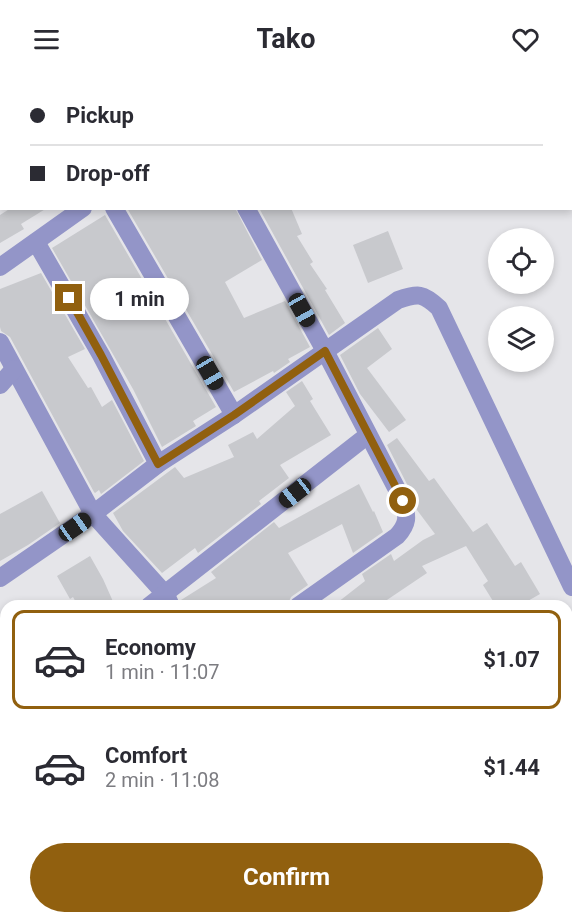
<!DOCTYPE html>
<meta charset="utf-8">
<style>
body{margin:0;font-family:Roboto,sans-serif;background:#f2f2f3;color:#2b2b33;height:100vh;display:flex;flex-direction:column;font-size:22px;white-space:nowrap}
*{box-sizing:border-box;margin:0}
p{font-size:20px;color:#7c7c81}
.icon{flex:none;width:33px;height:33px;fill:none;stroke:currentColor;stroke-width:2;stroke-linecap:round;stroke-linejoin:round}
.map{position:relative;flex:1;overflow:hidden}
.drawer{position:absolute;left:0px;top:522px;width:573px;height:324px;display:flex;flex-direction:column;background:#fff;border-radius:18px 18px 0 0;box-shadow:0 3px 9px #0003}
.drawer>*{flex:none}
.guide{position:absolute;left:0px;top:0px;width:573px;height:132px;box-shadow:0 3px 9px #0003;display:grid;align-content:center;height:132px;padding:0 30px;background:#fff}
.buttons{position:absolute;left:488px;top:150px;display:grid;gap:12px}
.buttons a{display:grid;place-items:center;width:66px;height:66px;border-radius:50%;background:#fff;box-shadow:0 3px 9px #0003;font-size:30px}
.end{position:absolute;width:27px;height:27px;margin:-14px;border:8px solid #91600f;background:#fff;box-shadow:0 0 0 3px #fff}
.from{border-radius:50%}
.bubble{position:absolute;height:42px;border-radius:21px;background:#fff;box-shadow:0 3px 9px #0003;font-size:20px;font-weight:700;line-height:42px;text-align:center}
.car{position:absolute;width:18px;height:36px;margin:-18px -9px;border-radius:8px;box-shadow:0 0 4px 2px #0007;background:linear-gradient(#222 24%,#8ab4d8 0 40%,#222 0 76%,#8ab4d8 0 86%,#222 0)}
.guide b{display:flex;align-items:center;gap:21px;height:57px;font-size:22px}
.guide b+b{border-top:2px solid #e1e1e2}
.guide i{width:15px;height:15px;background:#2b2b33}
ul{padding:10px 0 0;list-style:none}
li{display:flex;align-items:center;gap:18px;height:99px;margin:0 12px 9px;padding:0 18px;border:3px solid transparent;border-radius:12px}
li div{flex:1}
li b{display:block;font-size:22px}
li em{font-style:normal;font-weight:700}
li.current{border-color:#91600f}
li>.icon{width:54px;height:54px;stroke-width:1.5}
.button{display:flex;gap:12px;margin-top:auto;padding:12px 30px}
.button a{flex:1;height:69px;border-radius:36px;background:#91600f;color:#fff;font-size:24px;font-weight:700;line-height:69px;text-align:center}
header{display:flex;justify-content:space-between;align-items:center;height:78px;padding:0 30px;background:#fff;font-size:27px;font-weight:700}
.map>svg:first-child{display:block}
.building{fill:#c8c9cd}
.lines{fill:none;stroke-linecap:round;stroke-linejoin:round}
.minor{stroke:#9395c8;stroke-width:18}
.route{stroke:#91600f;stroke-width:8}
</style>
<header><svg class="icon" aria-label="menu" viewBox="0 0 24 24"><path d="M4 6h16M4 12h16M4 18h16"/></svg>Tako<svg class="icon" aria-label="heart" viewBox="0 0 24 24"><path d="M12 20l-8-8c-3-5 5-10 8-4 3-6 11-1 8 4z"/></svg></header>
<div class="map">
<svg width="572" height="846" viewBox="0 0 572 846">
<rect width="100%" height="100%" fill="#e5e5e9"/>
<g class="building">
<path d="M11 130H47L21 146 24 151 0 165V137Z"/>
<path d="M127 130H235L262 182 225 204 244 240 285 223 310 269 288 281 290 284 274 295 273 293 234 314Z"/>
<path d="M259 130H291L302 156 297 158 313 184 310 186 327 211 325 212 345 245 329 257Z"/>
<path d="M105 137 216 329 193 343 196 348 162 369 133 311 52 170Z"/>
<path d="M388 153 403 191 368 205 353 167Z"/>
<path d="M41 195 85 271 68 279 88 310 91 309 102 329 112 322 144 383 101 416 99 412 95 415 94 414 10 259 1 253 0 249V211Z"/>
<path d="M378 250 392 271 367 290 406 342 389 354 360 316 340 277Z"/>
<path d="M302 303 313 321 310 323 331 357 280 387 289 400 259 423 261 426 198 475 195 470 162 495 123 453 113 435 175 389 184 400 234 379 228 367 253 354 257 361 295 328 286 314Z"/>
<path d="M397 360 429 403 434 400 473 454 487 445 515 488 521 484 540 516 519 528H496L483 507 488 503 466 468 422 488 427 495 378 528H333L365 503 362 496 391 476 394 483 423 462 435 456 417 432 413 418 387 367Z"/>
<path d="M359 406 373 434 374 433 383 454 353 475 342 446 288 475 308 507 291 519 287 528H182L181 522 216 500 211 494 274 444 279 450Z"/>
<path d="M42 413 60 445 28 467 0 483V436Z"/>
<path d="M90 478 103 501 115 528H78L73 519 70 521 57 498Z"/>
</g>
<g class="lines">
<g class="minor">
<path d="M99 2 101 0"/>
<path d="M0 65 2 64"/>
<path d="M114 130 234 337"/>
<path d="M246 130 325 273 403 423C408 439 408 446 397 458L298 528"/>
<path d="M36 164 101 277 158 386"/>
<path d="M0 189 83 130"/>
<path d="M0 264 93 436 166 517 171 528"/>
<path d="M0 307 14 291"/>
<path d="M0 500 93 436 158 386 234 337 398 222C418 215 423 215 439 230L572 509"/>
<path d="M149 528 368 357"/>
<path d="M0 632 6 628"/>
<path d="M0 745 6 741"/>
<path d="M567 750 572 746"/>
<path d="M456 846 463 840"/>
</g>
</g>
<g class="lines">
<path class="route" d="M69 220 101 277 158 386 234 337 325 273 403 423"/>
</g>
</svg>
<div class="buttons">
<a><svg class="icon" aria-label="locate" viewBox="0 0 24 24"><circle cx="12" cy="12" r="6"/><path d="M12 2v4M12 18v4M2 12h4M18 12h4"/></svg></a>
<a><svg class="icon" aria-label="layers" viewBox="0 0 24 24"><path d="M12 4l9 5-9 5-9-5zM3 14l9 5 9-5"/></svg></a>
</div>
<i class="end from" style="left:403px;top:423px"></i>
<i class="end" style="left:69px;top:220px"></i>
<div class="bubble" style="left:90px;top:200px;width:99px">1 min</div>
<i class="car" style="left:302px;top:232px;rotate:151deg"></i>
<i class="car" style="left:210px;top:295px;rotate:150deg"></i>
<i class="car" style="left:295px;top:415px;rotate:232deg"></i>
<i class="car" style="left:75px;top:449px;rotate:55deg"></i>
<div class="guide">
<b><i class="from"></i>Pickup</b>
<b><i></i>Drop-off</b>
</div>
<section class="drawer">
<ul>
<li class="current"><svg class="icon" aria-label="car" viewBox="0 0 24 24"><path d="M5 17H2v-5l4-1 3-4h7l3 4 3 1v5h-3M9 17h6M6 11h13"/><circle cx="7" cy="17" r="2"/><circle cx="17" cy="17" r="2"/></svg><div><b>Economy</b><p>1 min · 11:07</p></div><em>$1.07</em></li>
<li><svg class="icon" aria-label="car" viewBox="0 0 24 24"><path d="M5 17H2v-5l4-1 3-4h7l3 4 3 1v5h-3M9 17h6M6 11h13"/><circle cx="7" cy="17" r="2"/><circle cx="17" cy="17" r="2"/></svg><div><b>Comfort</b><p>2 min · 11:08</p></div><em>$1.44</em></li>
</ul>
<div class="button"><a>Confirm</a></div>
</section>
</div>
